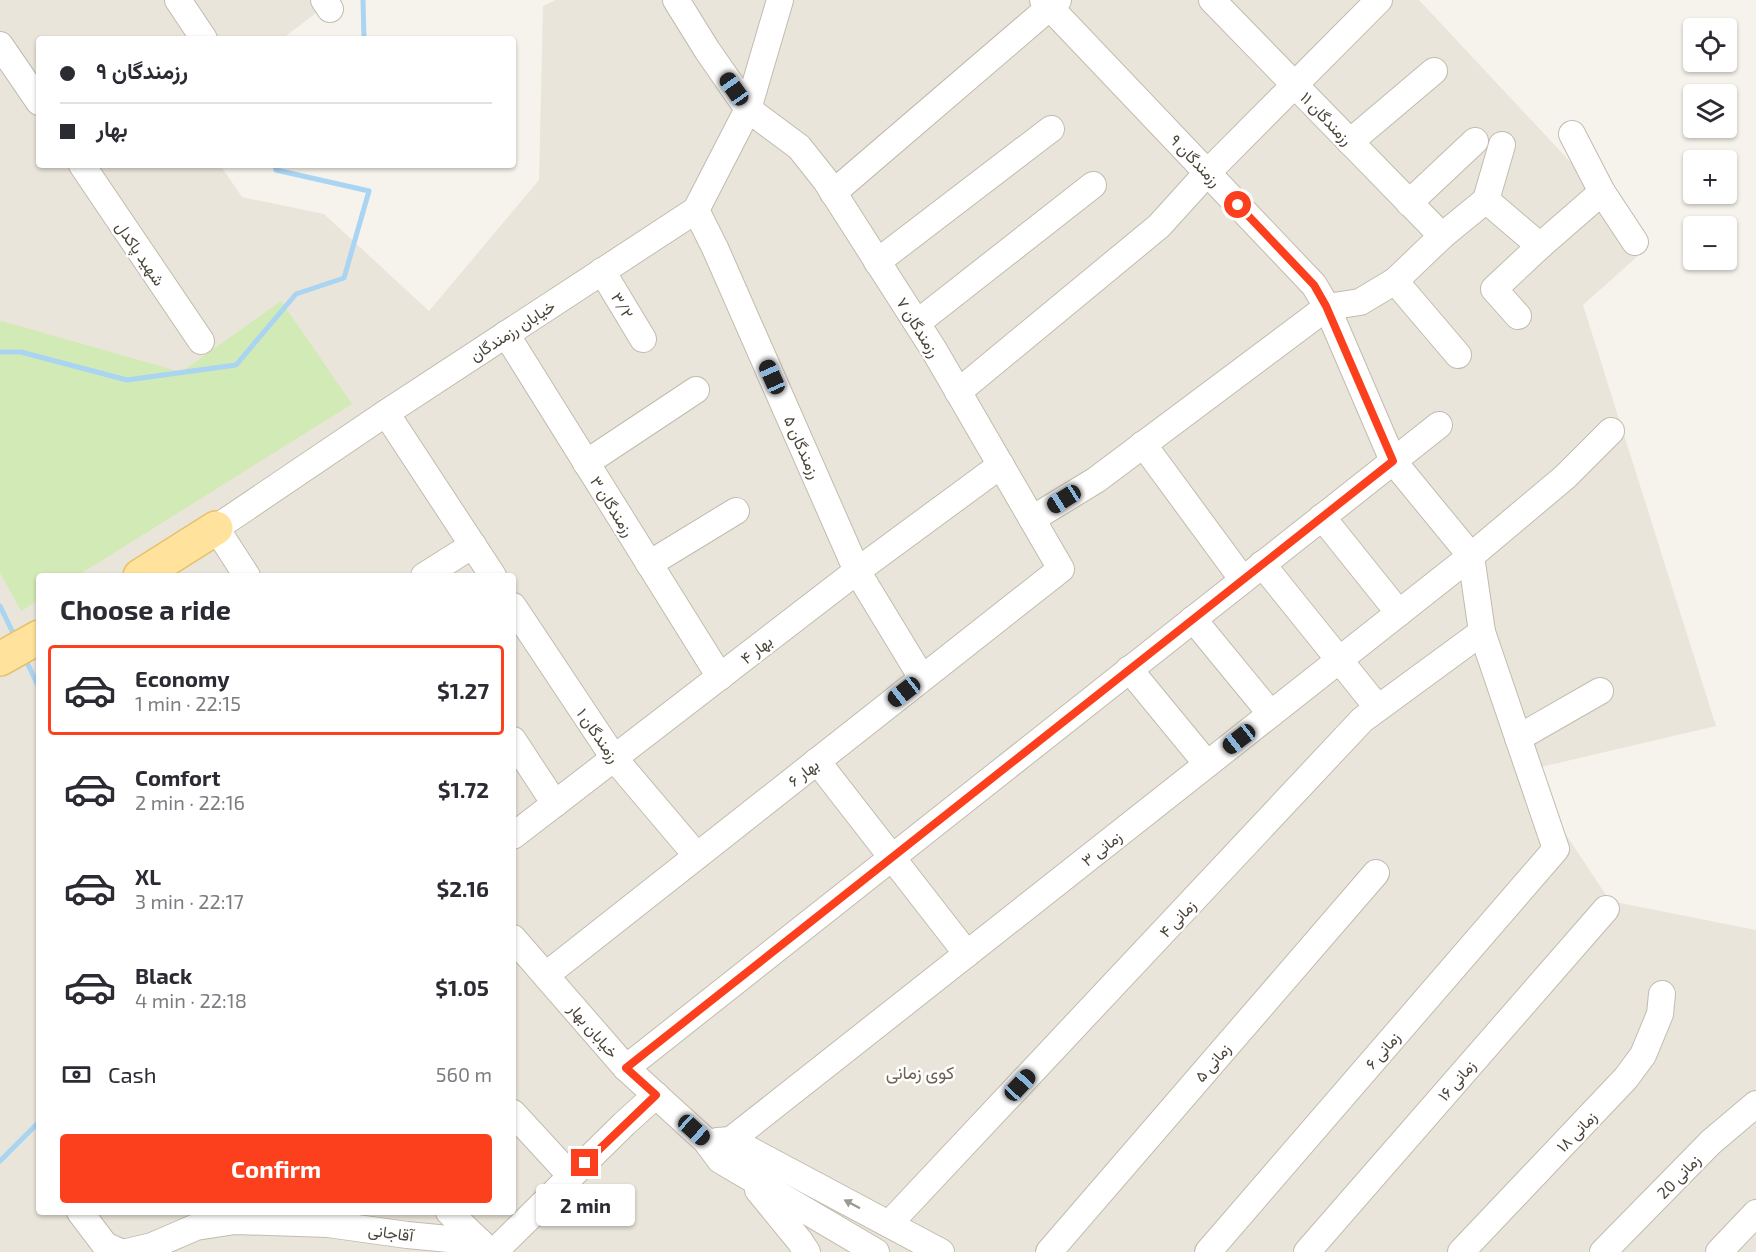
<!DOCTYPE html>
<meta charset="utf-8">
<style>
body{margin:0;font-family:"Exo 2",Vazirmatn,sans-serif;background:#f7f7f7;color:#2b2b33;height:100vh;display:flex;flex-direction:column;font-size:22px;white-space:nowrap}
*{box-sizing:border-box;margin:0}
p{font-size:20px;color:#7c7c81}
.icon{flex:none;width:33px;height:33px;fill:none;stroke:currentColor;stroke-width:2;stroke-linecap:round;stroke-linejoin:round}
.map{position:relative;flex:1;overflow:hidden}
.panel{position:absolute;left:36px;top:573px;width:480px;height:642px;display:flex;flex-direction:column;background:#fff;border-radius:6px;box-shadow:0 2px 4px #0004}
.panel>*{flex:none}
.banner{position:absolute;left:36px;top:36px;width:480px;height:132px;border-radius:6px;box-shadow:0 2px 4px #0004;display:grid;align-content:center;height:132px;padding:0 24px;background:#fff}
.buttons{position:absolute;left:1683px;top:18px;display:grid;gap:12px}
.buttons a{display:grid;place-items:center;width:54px;height:54px;border-radius:6px;background:#fff;box-shadow:0 2px 4px #0004;font-size:30px}
.end{position:absolute;width:27px;height:27px;margin:-14px;border:8px solid #fc3f1d;background:#fff;box-shadow:0 0 0 3px #fff}
.from{border-radius:50%}
.bubble{position:absolute;height:42px;border-radius:6px;background:#fff;box-shadow:0 2px 4px #0004;font-size:20px;font-weight:700;line-height:42px;text-align:center}
.car{position:absolute;width:18px;height:36px;margin:-18px -9px;border-radius:8px;box-shadow:0 0 4px 2px #0007;background:linear-gradient(#222 24%,#8ab4d8 0 40%,#222 0 76%,#8ab4d8 0 86%,#222 0)}
.banner b{display:flex;align-items:center;gap:21px;height:57px;font-size:22px}
.banner b+b{border-top:2px solid #e1e1e2}
.banner i{width:15px;height:15px;background:#2b2b33}
ul{padding:0;list-style:none}
li{display:flex;align-items:center;gap:18px;height:90px;margin:0 12px 9px;padding:0 12px;border:3px solid transparent;border-radius:6px}
li div{flex:1}
li b{display:block;font-size:22px}
li em{font-style:normal;font-weight:700}
li.active{border-color:#fc3f1d}
li>.icon{width:54px;height:54px;stroke-width:1.5}
h2{padding:0 24px;font-size:27px;line-height:72px}
.pay{display:flex;align-items:center;gap:15px;height:66px;padding:0 24px;font-size:22px}
.pay p{margin-inline-start:auto}
.primary-button{display:flex;gap:12px;margin-top:auto;padding:12px 24px}
.primary-button a{flex:1;height:69px;border-radius:6px;background:#fc3f1d;color:#fff;font-size:24px;font-weight:700;line-height:69px;text-align:center}
.map>svg:first-child{display:block}
.residential{fill:#eae5da;fill-rule:evenodd}
.green{fill:#d2eab5}
.lines{fill:none;stroke-linecap:round;stroke-linejoin:round}
.stream{stroke:#a9d4f2;stroke-width:5}
.minor-casing{stroke:#c2bbae;stroke-width:28}
.major-casing{stroke:#e6c16a;stroke-width:36}
.minor{stroke:#fff;stroke-width:26}
.major{stroke:#ffe39c;stroke-width:33}
.oneway{fill:#9c9892}
.route{stroke:#fc3f1d;stroke-width:8}
.labels{text-anchor:middle;dominant-baseline:central;stroke-width:5;stroke-linejoin:round;paint-order:stroke}
.street-label{font-size:16px;fill:#4b4439;stroke:#fff}
.neighbourhood-label{font-size:18px;fill:#6e6250;stroke:#fff}
</style>
<div class="map">
<svg width="1756" height="1252" viewBox="0 0 1756 1252">
<rect width="100%" height="100%" fill="#f6f3ec"/>
<path class="residential" d="M0 0H333L282 39H39V165H220L242 197 324 214 429 311 539 180 543 6 556 0H1419L1649 246 1583 305 1716 726 1524 771 1610 901 1756 930V1252H0ZM39 576H513V1212H39Z"/>
<path class="green" d="M281 301 352 404 77 576H39V600L21 611 0 573V322L2 321 181 372Z"/>
<g class="lines">
<g class="stream">
<path d="M363 0 364 39"/>
<path d="M0 352H21L127 380 236 365 296 294 344 278 369 191 276 170 275 165"/>
<path d="M0 606 15 637"/>
<path d="M24 656 39 688"/>
<path d="M0 1161 39 1122"/>
</g>
<g class="minor-casing">
<g id="minor">
<path d="M178 0 204 39"/>
<path d="M324 0 330 9"/>
<path d="M1043 0 1314 285 1327 307 1393 461 1471 556 1482 632 1556 849 1208 1252"/>
<path d="M1212 0 1442 236"/>
<path d="M0 45 39 102"/>
<path d="M1572 134 1602 192"/>
<path d="M1350 142 1434 71"/>
<path d="M82 165 201 341"/>
<path d="M833 193 1058 0"/>
<path d="M1486 200 1502 145"/>
<path d="M1409 203 1475 141"/>
<path d="M696 210 715 248 857 571 922 678"/>
<path d="M877 262 1051 129"/>
<path d="M602 271 643 339"/>
<path d="M1395 281 1458 355"/>
<path d="M1518 316 1494 289 1540 246"/>
<path d="M917 323 1093 185"/>
<path d="M506 334 720 677"/>
<path d="M958 392 1159 226 1207 173 1379 0"/>
<path d="M386 413 493 576"/>
<path d="M1143 444 1243 580"/>
<path d="M586 463 696 390"/>
<path d="M1322 517 1399 613"/>
<path d="M1032 519 1096 480 1327 307 1360 302 1395 281 1442 236 1486 200 1540 246 1602 192 1635 242"/>
<path d="M649 564 736 511"/>
<path d="M1262 564 1378 708"/>
<path d="M247 576 216 528 386 413 696 210 748 109 780 0"/>
<path d="M424 576 473 545"/>
<path d="M513 606 614 758 697 856"/>
<path d="M1193 619 1271 714"/>
<path d="M1129 669 1207 764"/>
<path d="M1518 738 1600 691"/>
<path d="M513 740 555 804"/>
<path d="M817 761 967 954"/>
<path d="M513 836 857 571 1001 465"/>
<path d="M513 938 626 1068 706 1141 720 1160 876 1252"/>
<path d="M546 975 1061 569 934 350 826 181 799 147 748 109 707 50 676 0"/>
<path d="M626 1068 1439 425"/>
<path d="M513 1113 571 1176"/>
<path d="M731 1140 1471 556 1565 477 1611 431"/>
<path d="M717 1141 731 1140 941 1252"/>
<path d="M758 1190 799 1240 807 1252"/>
<path d="M80 1212 105 1245 120 1252"/>
<path d="M449 1212 483 1245"/>
<path d="M889 1224 1362 720 1482 632"/>
<path d="M127 1252 152 1246 196 1227 235 1221 328 1224 407 1235 480 1242"/>
<path d="M494 1252 624 1124 656 1095"/>
<path d="M1049 1252 1376 873"/>
<path d="M1307 1252 1606 909"/>
<path d="M1461 1252 1626 1078 1643 1055 1660 1014 1662 994"/>
<path d="M1603 1252 1711 1142 1756 1104"/>
<path d="M1719 1252 1756 1213"/>
</g>
</g>
<g class="major-casing">
<g id="major">
<path d="M140 576 216 528"/>
<path d="M0 659 39 637"/>
</g>
</g>
<use href="#minor" class="minor"/>
<use href="#major" class="major"/>
</g>
<defs><path id="oneway-solid" d="M-6-.8H1V-3.2L6.5 0L1 3.2V.8H-6Z" transform="scale(1.5)"/></defs>
<use class="oneway" href="#oneway-solid" transform="translate(852 1204) rotate(-152)"/>
<g class="lines">
<path class="route" d="M585 1163 656 1095 626 1068 1393 461 1326 306 1314 285 1238 205"/>
</g>
<g class="labels">
<g class="street-label">
<text transform="translate(1327 118) rotate(46)">رزمندگان ۱۱</text>
<text transform="translate(1196 160) rotate(46)">رزمندگان ۹</text>
<text transform="translate(141 253) rotate(56)">شهید پاکدل</text>
<text transform="translate(623 305) rotate(59)">۳/۲</text>
<text transform="translate(919 327) rotate(58)">رزمندگان ۷</text>
<text transform="translate(512 330) rotate(-33)">خیابان رزمندگان</text>
<text transform="translate(803 447) rotate(66)">رزمندگان ۵</text>
<text transform="translate(613 506) rotate(58)">رزمندگان ۳</text>
<text transform="translate(756 649) rotate(-38)">بهار ۴</text>
<text transform="translate(599 735) rotate(55)">رزمندگان ۱</text>
<text transform="translate(803 772) rotate(-38)">بهار ۶</text>
<text transform="translate(1101 848) rotate(-38)">زمانی ۳</text>
<text transform="translate(1177 918) rotate(-47)">زمانی ۴</text>
<text transform="translate(594 1030) rotate(49)">خیابان بهار</text>
<text transform="translate(1382 1050) rotate(-49)">زمانی ۶</text>
<text transform="translate(1212 1062) rotate(-49)">زمانی ۵</text>
<text transform="translate(1456 1080) rotate(-49)">زمانی ۱۶</text>
<text transform="translate(1576 1131) rotate(-46)">زمانی ۱۸</text>
<text transform="translate(1678 1176) rotate(-46)">زمانی 20</text>
<text transform="translate(391 1232) rotate(8)">آقاجانی</text>
</g>
<g class="neighbourhood-label">
<text x="920" y="1072">کوی زمانی</text>
</g>
</g>
</svg>
<div class="buttons">
<a><svg class="icon" aria-label="locate" viewBox="0 0 24 24"><circle cx="12" cy="12" r="6"/><path d="M12 2v4M12 18v4M2 12h4M18 12h4"/></svg></a>
<a><svg class="icon" aria-label="layers" viewBox="0 0 24 24"><path d="M12 4l9 5-9 5-9-5zM3 14l9 5 9-5"/></svg></a>
<a>+</a>
<a>−</a>
</div>
<i class="end from" style="left:1238px;top:205px"></i>
<i class="end" style="left:585px;top:1163px"></i>
<div class="bubble" style="left:536px;top:1184px;width:99px">2 min</div>
<i class="car" style="left:734px;top:89px;rotate:325deg"></i>
<i class="car" style="left:772px;top:377px;rotate:336deg"></i>
<i class="car" style="left:1064px;top:499px;rotate:238deg"></i>
<i class="car" style="left:904px;top:692px;rotate:232deg"></i>
<i class="car" style="left:1239px;top:739px;rotate:232deg"></i>
<i class="car" style="left:1020px;top:1085px;rotate:43deg"></i>
<i class="car" style="left:694px;top:1130px;rotate:132deg"></i>
<div class="banner">
<b><i class="from"></i>رزمندگان ۹</b>
<b><i></i>بهار</b>
</div>
<section class="panel">
<h2>Choose a ride</h2>
<ul>
<li class="active"><svg class="icon" aria-label="car" viewBox="0 0 24 24"><path d="M5 17H2v-5l4-1 3-4h7l3 4 3 1v5h-3M9 17h6M6 11h13"/><circle cx="7" cy="17" r="2"/><circle cx="17" cy="17" r="2"/></svg><div><b>Economy</b><p>1 min · 22:15</p></div><em>$1.27</em></li>
<li><svg class="icon" aria-label="car" viewBox="0 0 24 24"><path d="M5 17H2v-5l4-1 3-4h7l3 4 3 1v5h-3M9 17h6M6 11h13"/><circle cx="7" cy="17" r="2"/><circle cx="17" cy="17" r="2"/></svg><div><b>Comfort</b><p>2 min · 22:16</p></div><em>$1.72</em></li>
<li><svg class="icon" aria-label="car" viewBox="0 0 24 24"><path d="M5 17H2v-5l4-1 3-4h7l3 4 3 1v5h-3M9 17h6M6 11h13"/><circle cx="7" cy="17" r="2"/><circle cx="17" cy="17" r="2"/></svg><div><b>XL</b><p>3 min · 22:17</p></div><em>$2.16</em></li>
<li><svg class="icon" aria-label="car" viewBox="0 0 24 24"><path d="M5 17H2v-5l4-1 3-4h7l3 4 3 1v5h-3M9 17h6M6 11h13"/><circle cx="7" cy="17" r="2"/><circle cx="17" cy="17" r="2"/></svg><div><b>Black</b><p>4 min · 22:18</p></div><em>$1.05</em></li>
</ul>
<div class="pay"><svg class="icon" aria-label="cash" viewBox="0 0 24 24"><path d="M3 7h18v10H3z"/><circle cx="12" cy="12" r="2"/></svg>Cash<p>560 m</p></div>
<div class="primary-button"><a>Confirm</a></div>
</section>
</div>
